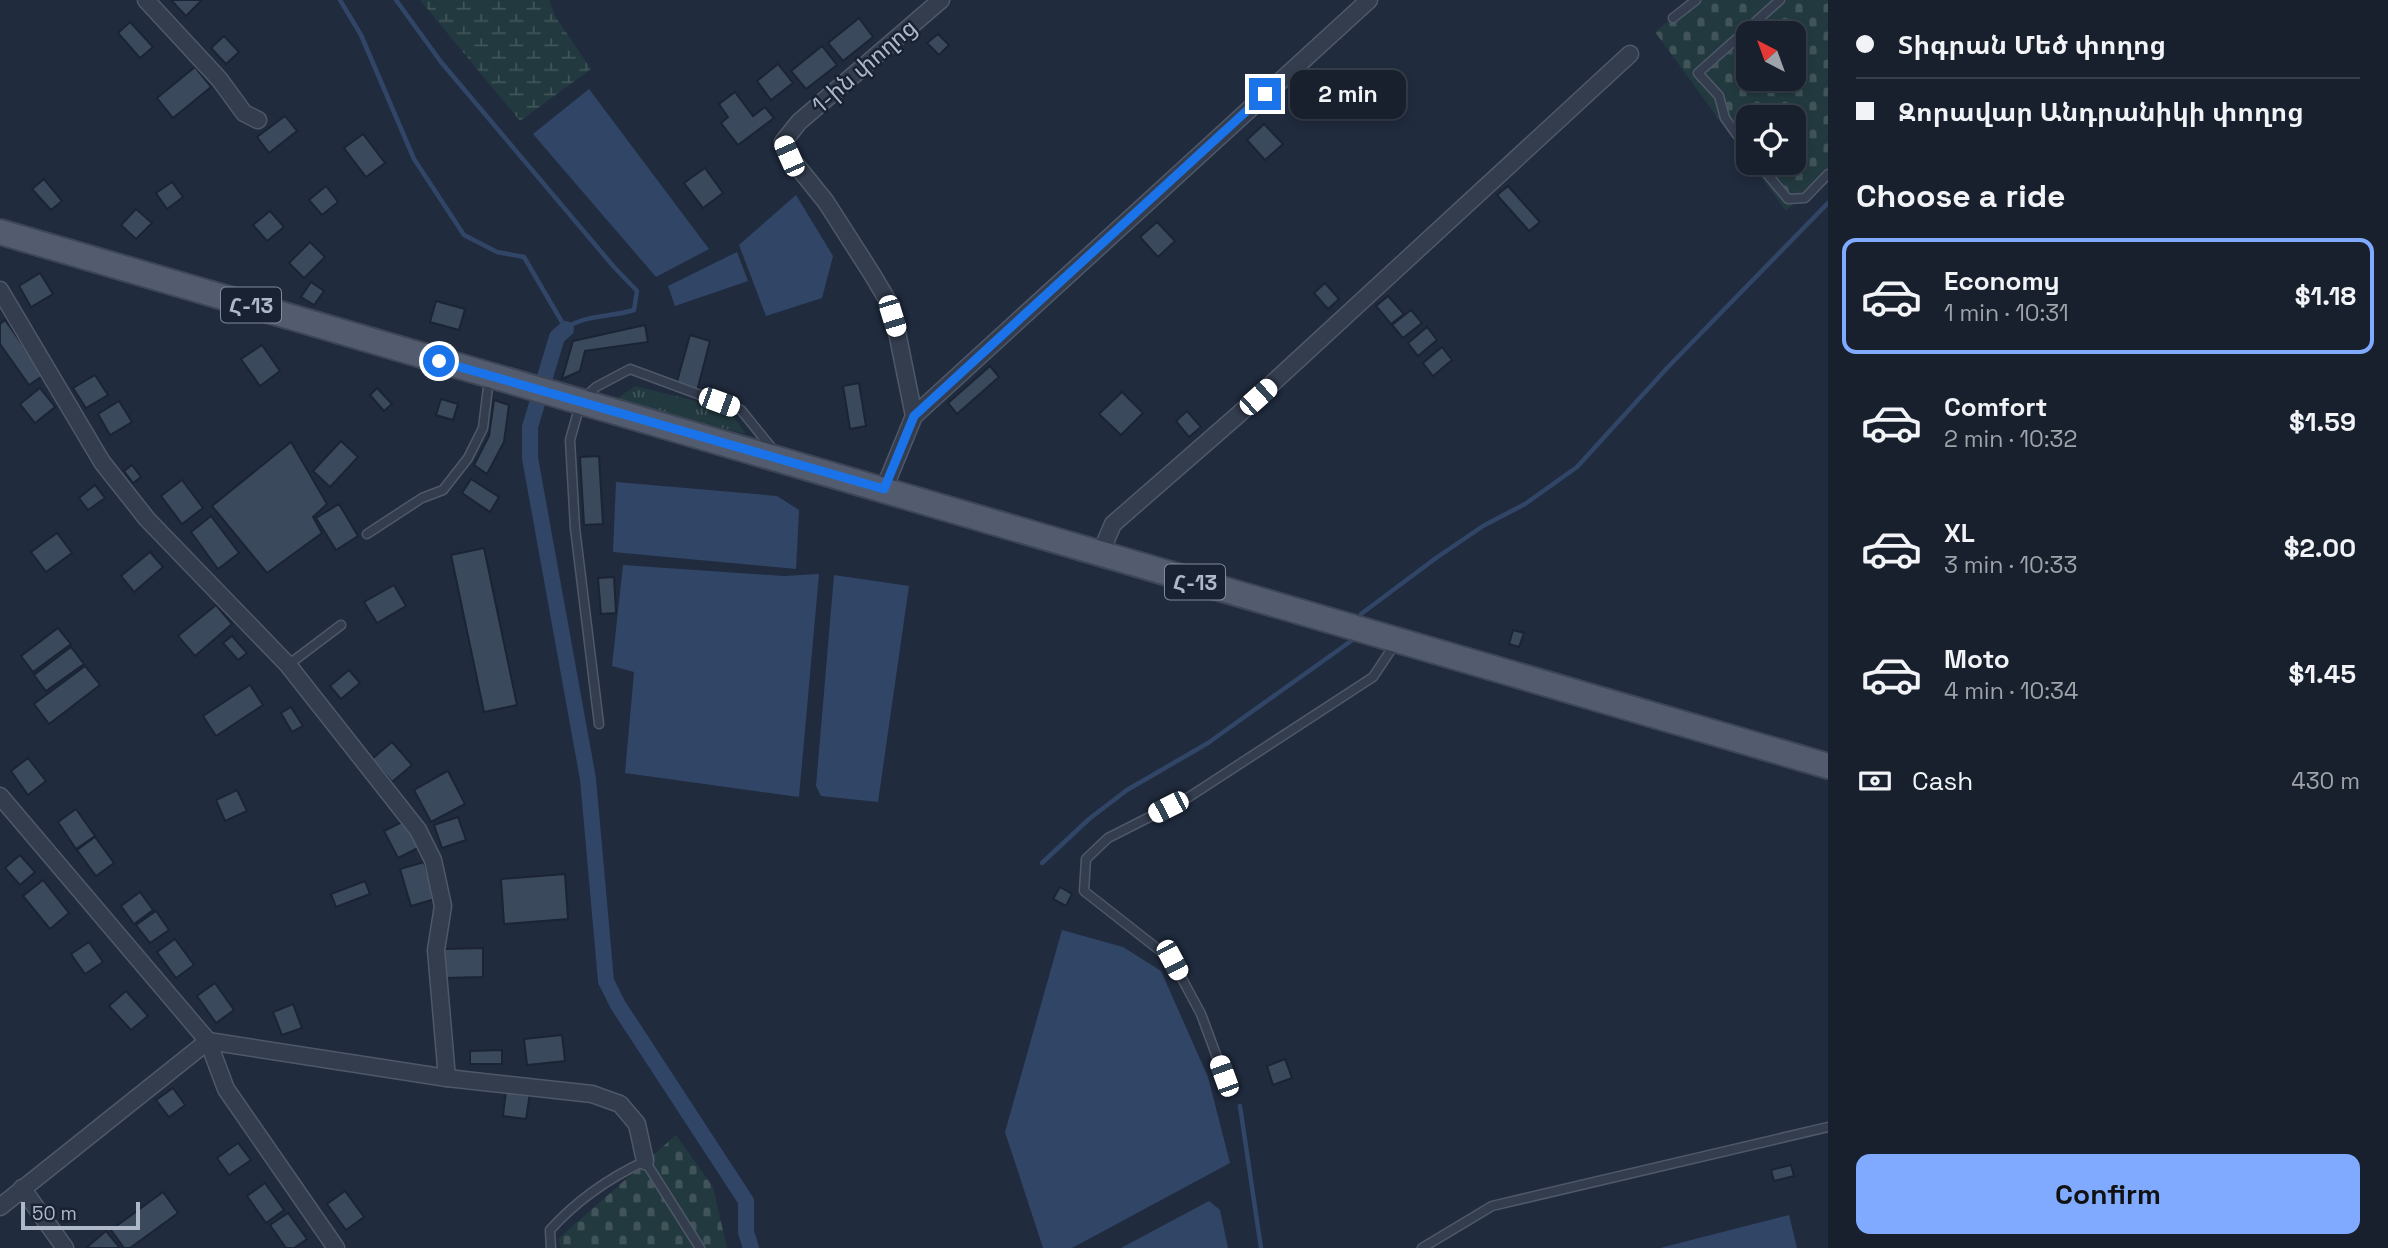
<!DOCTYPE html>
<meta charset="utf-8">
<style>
body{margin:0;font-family:"Space Grotesk","Noto Sans Armenian",sans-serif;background:#252d3a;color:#f1f3f6;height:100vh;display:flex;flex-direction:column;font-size:26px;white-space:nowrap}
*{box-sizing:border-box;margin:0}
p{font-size:23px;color:#9fa3aa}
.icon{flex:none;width:38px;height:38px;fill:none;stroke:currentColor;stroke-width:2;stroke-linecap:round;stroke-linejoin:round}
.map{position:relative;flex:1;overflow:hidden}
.details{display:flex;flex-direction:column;background:#18202e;width:560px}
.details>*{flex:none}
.top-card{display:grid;align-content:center;height:154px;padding:0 28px;background:#18202e}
.needle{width:46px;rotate:319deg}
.tools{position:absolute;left:1736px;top:21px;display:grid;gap:14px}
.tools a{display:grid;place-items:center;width:70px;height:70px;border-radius:14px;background:#18202e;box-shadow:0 4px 10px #0003,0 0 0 2px #363e4a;font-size:35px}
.scale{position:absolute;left:21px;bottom:18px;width:119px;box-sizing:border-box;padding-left:7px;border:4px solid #afb8c9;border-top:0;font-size:19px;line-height:24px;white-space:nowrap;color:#afb8c9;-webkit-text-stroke:5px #192232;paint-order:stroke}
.end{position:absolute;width:32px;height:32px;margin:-16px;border:9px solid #1a73e8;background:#fff;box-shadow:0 0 0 4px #fff}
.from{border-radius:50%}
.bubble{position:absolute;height:49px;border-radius:14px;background:#18202e;box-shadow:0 4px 10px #0003,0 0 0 2px #363e4a;font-size:23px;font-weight:700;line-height:49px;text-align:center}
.car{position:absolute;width:21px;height:42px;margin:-21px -10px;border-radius:9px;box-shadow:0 0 5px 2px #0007;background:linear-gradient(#fff 24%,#345 0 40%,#fff 0 76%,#345 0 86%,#fff 0)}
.top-card b{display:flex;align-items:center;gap:24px;height:66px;font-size:26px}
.top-card b+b{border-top:2px solid #363e4a}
.top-card i{width:18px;height:18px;background:#f1f3f6}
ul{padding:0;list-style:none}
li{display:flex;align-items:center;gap:21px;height:116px;margin:0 14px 10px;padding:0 14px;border:4px solid transparent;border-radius:14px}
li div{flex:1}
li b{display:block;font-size:26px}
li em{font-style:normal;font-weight:700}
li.selected{border-color:#7faaff}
li>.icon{width:63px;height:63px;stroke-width:1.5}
h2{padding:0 28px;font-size:32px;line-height:84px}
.pay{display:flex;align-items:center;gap:18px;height:77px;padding:0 28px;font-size:26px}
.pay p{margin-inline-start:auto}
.button{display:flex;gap:14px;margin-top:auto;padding:14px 28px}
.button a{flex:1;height:80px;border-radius:14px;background:#7faaff;color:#111;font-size:28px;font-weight:700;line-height:80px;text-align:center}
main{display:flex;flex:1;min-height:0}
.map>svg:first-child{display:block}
.grass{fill:url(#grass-tufts)}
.wetland{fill:url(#wetland-marsh)}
.cemetery{fill:url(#cemetery-stones);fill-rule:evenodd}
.water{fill:#314567}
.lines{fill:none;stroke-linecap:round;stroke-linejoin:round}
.stream{stroke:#314567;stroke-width:4.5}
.canal{stroke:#314567;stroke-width:16}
.building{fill:#3b495d;stroke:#1b2434;stroke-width:2}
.service-casing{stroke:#4f5868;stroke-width:11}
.minor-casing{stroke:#4f5868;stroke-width:19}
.primary-casing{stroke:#3d4656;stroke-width:28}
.service{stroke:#343d4e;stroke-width:8}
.minor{stroke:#343d4e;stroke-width:16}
.primary{stroke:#525c6e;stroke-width:24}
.route{stroke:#1a73e8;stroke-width:9}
.labels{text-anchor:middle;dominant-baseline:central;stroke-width:5;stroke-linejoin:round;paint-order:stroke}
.shield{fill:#192232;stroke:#828b9c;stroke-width:2}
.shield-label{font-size:21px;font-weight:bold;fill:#afb8c9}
.street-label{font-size:23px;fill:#afb8c9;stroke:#192232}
</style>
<main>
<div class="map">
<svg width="1828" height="1248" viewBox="0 0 1828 1248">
<defs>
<pattern id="grass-tufts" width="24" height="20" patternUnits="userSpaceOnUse" patternTransform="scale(1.75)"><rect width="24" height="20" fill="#223a3f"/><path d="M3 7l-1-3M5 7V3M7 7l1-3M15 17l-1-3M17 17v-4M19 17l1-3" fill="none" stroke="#405459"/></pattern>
<pattern id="wetland-marsh" width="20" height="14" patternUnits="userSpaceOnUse" patternTransform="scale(1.75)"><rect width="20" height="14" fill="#223a3f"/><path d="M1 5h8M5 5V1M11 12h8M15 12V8" fill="none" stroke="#405459"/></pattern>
<pattern id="cemetery-stones" width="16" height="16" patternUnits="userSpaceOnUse" patternTransform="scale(1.75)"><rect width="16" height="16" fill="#223a3f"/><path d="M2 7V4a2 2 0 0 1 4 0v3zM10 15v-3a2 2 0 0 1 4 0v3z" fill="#405459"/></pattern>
</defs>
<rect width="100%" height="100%" fill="#202b3e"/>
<path class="grass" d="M635 386 728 409 746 434 615 400Z"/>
<path class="wetland" d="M420 0H549L555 16 591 69 520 121Z"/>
<g class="cemetery">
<path d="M1694 0H1828V171L1786 211 1751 163H1794V117H1748V159L1655 32ZM1748 33H1794V79H1748Z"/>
<path d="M676 1135 713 1187 727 1248H561L558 1239Z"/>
</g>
<g class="water">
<path d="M589 89 709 249 656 277 533 134Z"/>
<path d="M796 195 833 256 822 298 766 316 739 245Z"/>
<path d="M737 252 748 281 675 306 668 286Z"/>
<path d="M616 482 777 496 799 510 796 569 613 552Z"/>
<path d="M623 565 784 576 819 574 799 797 625 773 634 672 612 666Z"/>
<path d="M834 575 909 586 878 802 821 796 816 786Z"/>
<path d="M1062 930 1123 947 1161 971 1208 1077 1230 1163 1072 1248H1043L1005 1132Z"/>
<path d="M1209 1201 1220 1210 1228 1248H1121Z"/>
<path d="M1789 1215 1797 1248H1660Z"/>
</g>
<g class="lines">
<g class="stream">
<path d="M340 0 361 35 414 159 464 235 497 252 524 257 566 329C581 315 613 317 634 310L637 291 614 267 441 62 396 0"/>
<path d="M1361 614 1436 558 1483 526 1525 504 1577 467 1668 367 1828 203"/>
<path d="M1042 863 1089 819 1127 790 1208 743 1351 641"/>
<path d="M1240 1106 1261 1248"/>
</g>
<path class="canal" d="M566 329 557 337 530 427V458L588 779 606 981 618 1005 746 1201V1232L751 1248"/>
</g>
<g class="building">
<path d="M171 0H202L186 16Z"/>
<path d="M859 18 873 37 843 61 828 43Z"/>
<path d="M130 22 153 47 140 58 118 33Z"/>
<path d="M938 34 949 45 939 55 927 43Z"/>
<path d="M224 36 239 52 226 64 211 48Z"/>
<path d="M822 46 837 65 806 89 791 71Z"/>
<path d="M778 64 793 83 771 100 757 81Z"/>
<path d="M195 67 211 87 173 118 157 98Z"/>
<path d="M735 92 753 116 765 107 774 118 738 145 721 123 728 117 719 104Z"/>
<path d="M285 116 297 131 269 153 257 137Z"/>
<path d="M1264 124 1283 144 1265 160 1247 140Z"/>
<path d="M363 134 385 163 366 177 344 148Z"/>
<path d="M705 168 723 193 703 208 684 183Z"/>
<path d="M44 179 62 201 51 210 32 189Z"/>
<path d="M172 182 183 197 167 209 156 193Z"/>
<path d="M326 186 338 202 322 215 309 200Z"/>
<path d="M1508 186 1540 222 1529 231 1497 195Z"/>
<path d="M136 209 152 223 136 239 121 225Z"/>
<path d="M270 211 284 227 267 241 253 225Z"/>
<path d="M1157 222 1175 241 1158 257 1140 237Z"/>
<path d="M310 242 325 257 304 278 289 263Z"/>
<path d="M40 273 53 294 31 307 19 286Z"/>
<path d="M311 282 324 291 314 305 301 297Z"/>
<path d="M1325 283 1339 299 1328 309 1314 293Z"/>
<path d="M1388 296 1404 314 1391 324 1376 306Z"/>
<path d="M436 301 465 309 459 330 430 322Z"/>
<path d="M1411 310 1422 323 1403 338 1392 325Z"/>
<path d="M5 320 44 375 29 385 0 344V324Z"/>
<path d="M645 325 648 342 585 351 580 371 562 379 573 341Z"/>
<path d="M1427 327 1437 340 1418 356 1408 343Z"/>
<path d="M690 335 710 341 697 391 676 385Z"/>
<path d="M262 345 280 371 260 386 241 359Z"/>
<path d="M1442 347 1452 360 1433 376 1423 363Z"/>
<path d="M990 366 999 377 957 414 948 403Z"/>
<path d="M95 375 108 395 86 408 73 388Z"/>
<path d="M859 383 866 426 850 429 843 386Z"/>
<path d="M40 388 55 407 35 423 20 404Z"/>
<path d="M377 388 392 404 384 411 370 395Z"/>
<path d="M1122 392 1143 413 1121 435 1099 414Z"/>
<path d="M441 399 458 404 453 420 436 415Z"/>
<path d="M494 400 509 405 504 442 487 474 474 465 489 436Z"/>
<path d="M119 401 132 422 110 435 98 414Z"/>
<path d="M1187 411 1201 427 1189 437 1176 421Z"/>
<path d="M341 441 358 457 330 487 313 471Z"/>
<path d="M291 442 327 504 313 517 322 533 267 573 212 506Z"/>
<path d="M599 456 603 524 584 525 580 457Z"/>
<path d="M132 465 141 477 133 483 124 471Z"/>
<path d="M471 479 499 497 490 512 462 493Z"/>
<path d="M182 480 203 508 182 524 161 496Z"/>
<path d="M95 485 105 498 88 510 79 498Z"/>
<path d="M339 504 358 536 336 550 316 518Z"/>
<path d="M211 516 239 553 218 569 191 532Z"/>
<path d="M57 533 72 553 46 572 31 552Z"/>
<path d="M484 548 517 705 484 712 451 555Z"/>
<path d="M150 552 163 567 134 592 121 576Z"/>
<path d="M614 577 616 613 601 614 598 578Z"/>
<path d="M394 585 406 606 377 623 364 602Z"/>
<path d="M216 605 232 624 195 656 178 636Z"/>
<path d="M58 628 71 644 33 672 21 656Z"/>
<path d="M1513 630 1524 633 1519 647 1509 644Z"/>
<path d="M232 636 247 653 238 660 223 643Z"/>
<path d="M71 647 84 664 46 691 34 675Z"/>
<path d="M85 666 100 685 49 724 34 704Z"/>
<path d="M349 670 360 683 341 699 330 686Z"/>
<path d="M250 685 263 705 216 736 203 716Z"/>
<path d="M291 707 303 726 292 732 281 713Z"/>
<path d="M392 742 412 765 392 782 372 759Z"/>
<path d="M28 758 46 781 28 795 11 771Z"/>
<path d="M448 771 465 804 431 822 414 790Z"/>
<path d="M237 790 247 811 225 821 216 800Z"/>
<path d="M76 809 95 836 76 849 58 822Z"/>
<path d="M458 817 466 840 442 848 434 825Z"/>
<path d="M406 820 420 847 398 858 384 831Z"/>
<path d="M95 837 114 863 96 876 77 850Z"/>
<path d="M20 855 35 872 20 885 5 868Z"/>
<path d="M424 862 435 899 411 906 400 869Z"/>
<path d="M565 874 568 919 504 924 501 879Z"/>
<path d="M43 880 69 913 50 929 23 896Z"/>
<path d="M365 881 370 894 336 907 331 894Z"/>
<path d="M1060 887 1072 894 1066 906 1053 899Z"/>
<path d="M140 892 153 910 134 924 121 906Z"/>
<path d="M156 911 169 930 150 943 136 925Z"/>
<path d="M175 939 194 965 176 978 157 952Z"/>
<path d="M89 942 103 962 85 974 71 954Z"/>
<path d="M483 948V977L444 978V949Z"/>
<path d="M215 983 234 1010 216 1023 197 996Z"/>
<path d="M126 991 148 1016 131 1030 109 1006Z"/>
<path d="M293 1004 302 1028 282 1035 273 1012Z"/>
<path d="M562 1035 565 1061 527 1065 524 1039Z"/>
<path d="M502 1050V1064H470V1051Z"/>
<path d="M1285 1059 1292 1078 1273 1085 1267 1066Z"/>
<path d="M173 1088 185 1105 169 1117 156 1100Z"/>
<path d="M506 1090 530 1093 526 1119 503 1116Z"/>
<path d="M238 1143 251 1160 229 1175 217 1158Z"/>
<path d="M1791 1165 1794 1176 1774 1181 1771 1170Z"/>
<path d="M265 1183 284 1210 266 1223 247 1196Z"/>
<path d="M345 1191 364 1217 346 1230 327 1204Z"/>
<path d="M163 1192 178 1213 130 1248H124L111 1230Z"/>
<path d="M288 1213 307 1239 294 1248H286L270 1225Z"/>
<path d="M106 1231 120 1248H86Z"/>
</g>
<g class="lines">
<g class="service-casing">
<g id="service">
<path d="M1673 18 1696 0"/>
<path d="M1748 150 1725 118 1719 96 1698 73 1780 0"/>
<path d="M1758 163 1788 199 1805 198 1828 174"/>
<path d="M367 534 422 498 443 490 468 458 483 428 489 379"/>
<path d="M288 665 341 625"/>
<path d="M599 724 575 528 570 440 581 401 596 387 630 369 741 410 775 452"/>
<path d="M1224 1076 1201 1014 1172 960 1084 891 1086 859 1108 838 1189 797 1373 677 1395 644"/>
<path d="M551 1248 550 1230C577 1200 609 1178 645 1161L700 1248"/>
<path d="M1422 1248 1492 1206 1828 1127"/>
</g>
</g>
<g class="minor-casing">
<g id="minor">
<path d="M146 0 220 80 244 113 258 120"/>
<path d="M0 290 102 462 147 519 288 665 418 830 433 860 443 906 436 950 447 1078"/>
<path d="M914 416 1369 0"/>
<path d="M884 489 914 416 897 332 888 301 872 274 826 202 789 156 783 142 799 122 941 0"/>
<path d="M1100 554 1113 524 1238 415 1630 54"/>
<path d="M0 796 208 1041 226 1089 336 1248"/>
<path d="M208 1041 447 1078 592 1094 620 1104 637 1124 645 1161"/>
<path d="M22 1188 65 1248"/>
<path d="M0 1207 208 1041"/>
</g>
</g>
<g class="primary-casing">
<path id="primary" d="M0 232 1828 766"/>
</g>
<use href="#service" class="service"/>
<use href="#minor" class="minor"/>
<use href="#primary" class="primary"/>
</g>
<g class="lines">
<path class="route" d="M439 361 884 489 914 416 1265 94"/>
</g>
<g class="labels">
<g class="shield">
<rect x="221" y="287.5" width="60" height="35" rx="5"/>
<rect x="1165" y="564.5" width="60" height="35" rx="5"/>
</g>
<g class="shield-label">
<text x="251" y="305">Հ-13</text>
<text x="1195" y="582">Հ-13</text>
</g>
<g class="street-label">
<text transform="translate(864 66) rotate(-41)">1-ին փողոց</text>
</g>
</g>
</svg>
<div class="tools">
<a><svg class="needle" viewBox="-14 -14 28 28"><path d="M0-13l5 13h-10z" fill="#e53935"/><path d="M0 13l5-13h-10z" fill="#9fa3aa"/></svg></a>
<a><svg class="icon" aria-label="locate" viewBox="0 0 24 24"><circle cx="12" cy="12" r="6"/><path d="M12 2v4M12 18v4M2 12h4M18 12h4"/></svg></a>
</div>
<div class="scale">50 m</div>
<i class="end from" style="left:439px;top:361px"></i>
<i class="end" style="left:1265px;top:94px"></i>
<div class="bubble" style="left:1290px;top:70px;width:116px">2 min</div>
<i class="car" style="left:789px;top:156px;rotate:336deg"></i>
<i class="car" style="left:892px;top:316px;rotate:163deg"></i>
<i class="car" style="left:1258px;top:397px;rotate:48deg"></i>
<i class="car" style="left:719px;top:402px;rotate:110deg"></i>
<i class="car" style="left:1168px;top:807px;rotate:243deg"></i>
<i class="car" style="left:1172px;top:960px;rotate:152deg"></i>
<i class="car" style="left:1224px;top:1076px;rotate:340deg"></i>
</div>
<section class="details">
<div class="top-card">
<b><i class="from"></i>Տիգրան Մեծ փողոց</b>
<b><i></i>Զորավար Անդրանիկի փողոց</b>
</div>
<h2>Choose a ride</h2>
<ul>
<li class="selected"><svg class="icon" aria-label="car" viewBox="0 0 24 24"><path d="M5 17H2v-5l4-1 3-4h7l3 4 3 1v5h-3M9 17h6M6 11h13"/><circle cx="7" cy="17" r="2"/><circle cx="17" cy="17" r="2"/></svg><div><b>Economy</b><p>1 min · 10:31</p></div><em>$1.18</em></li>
<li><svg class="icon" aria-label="car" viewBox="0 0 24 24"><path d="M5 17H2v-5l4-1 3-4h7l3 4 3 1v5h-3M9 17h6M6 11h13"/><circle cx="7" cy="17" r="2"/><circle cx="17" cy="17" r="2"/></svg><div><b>Comfort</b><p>2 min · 10:32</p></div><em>$1.59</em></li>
<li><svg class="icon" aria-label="car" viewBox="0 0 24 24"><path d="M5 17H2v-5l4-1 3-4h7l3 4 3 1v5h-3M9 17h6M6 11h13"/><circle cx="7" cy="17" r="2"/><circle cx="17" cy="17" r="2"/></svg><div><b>XL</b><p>3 min · 10:33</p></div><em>$2.00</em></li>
<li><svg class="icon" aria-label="car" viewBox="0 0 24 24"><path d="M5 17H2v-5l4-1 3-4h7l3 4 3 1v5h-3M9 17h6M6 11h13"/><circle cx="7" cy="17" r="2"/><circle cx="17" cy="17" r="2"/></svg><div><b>Moto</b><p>4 min · 10:34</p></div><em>$1.45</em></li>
</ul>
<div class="pay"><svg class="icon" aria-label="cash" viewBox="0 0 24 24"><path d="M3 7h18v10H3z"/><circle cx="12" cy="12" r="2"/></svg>Cash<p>430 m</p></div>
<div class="button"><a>Confirm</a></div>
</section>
</main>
